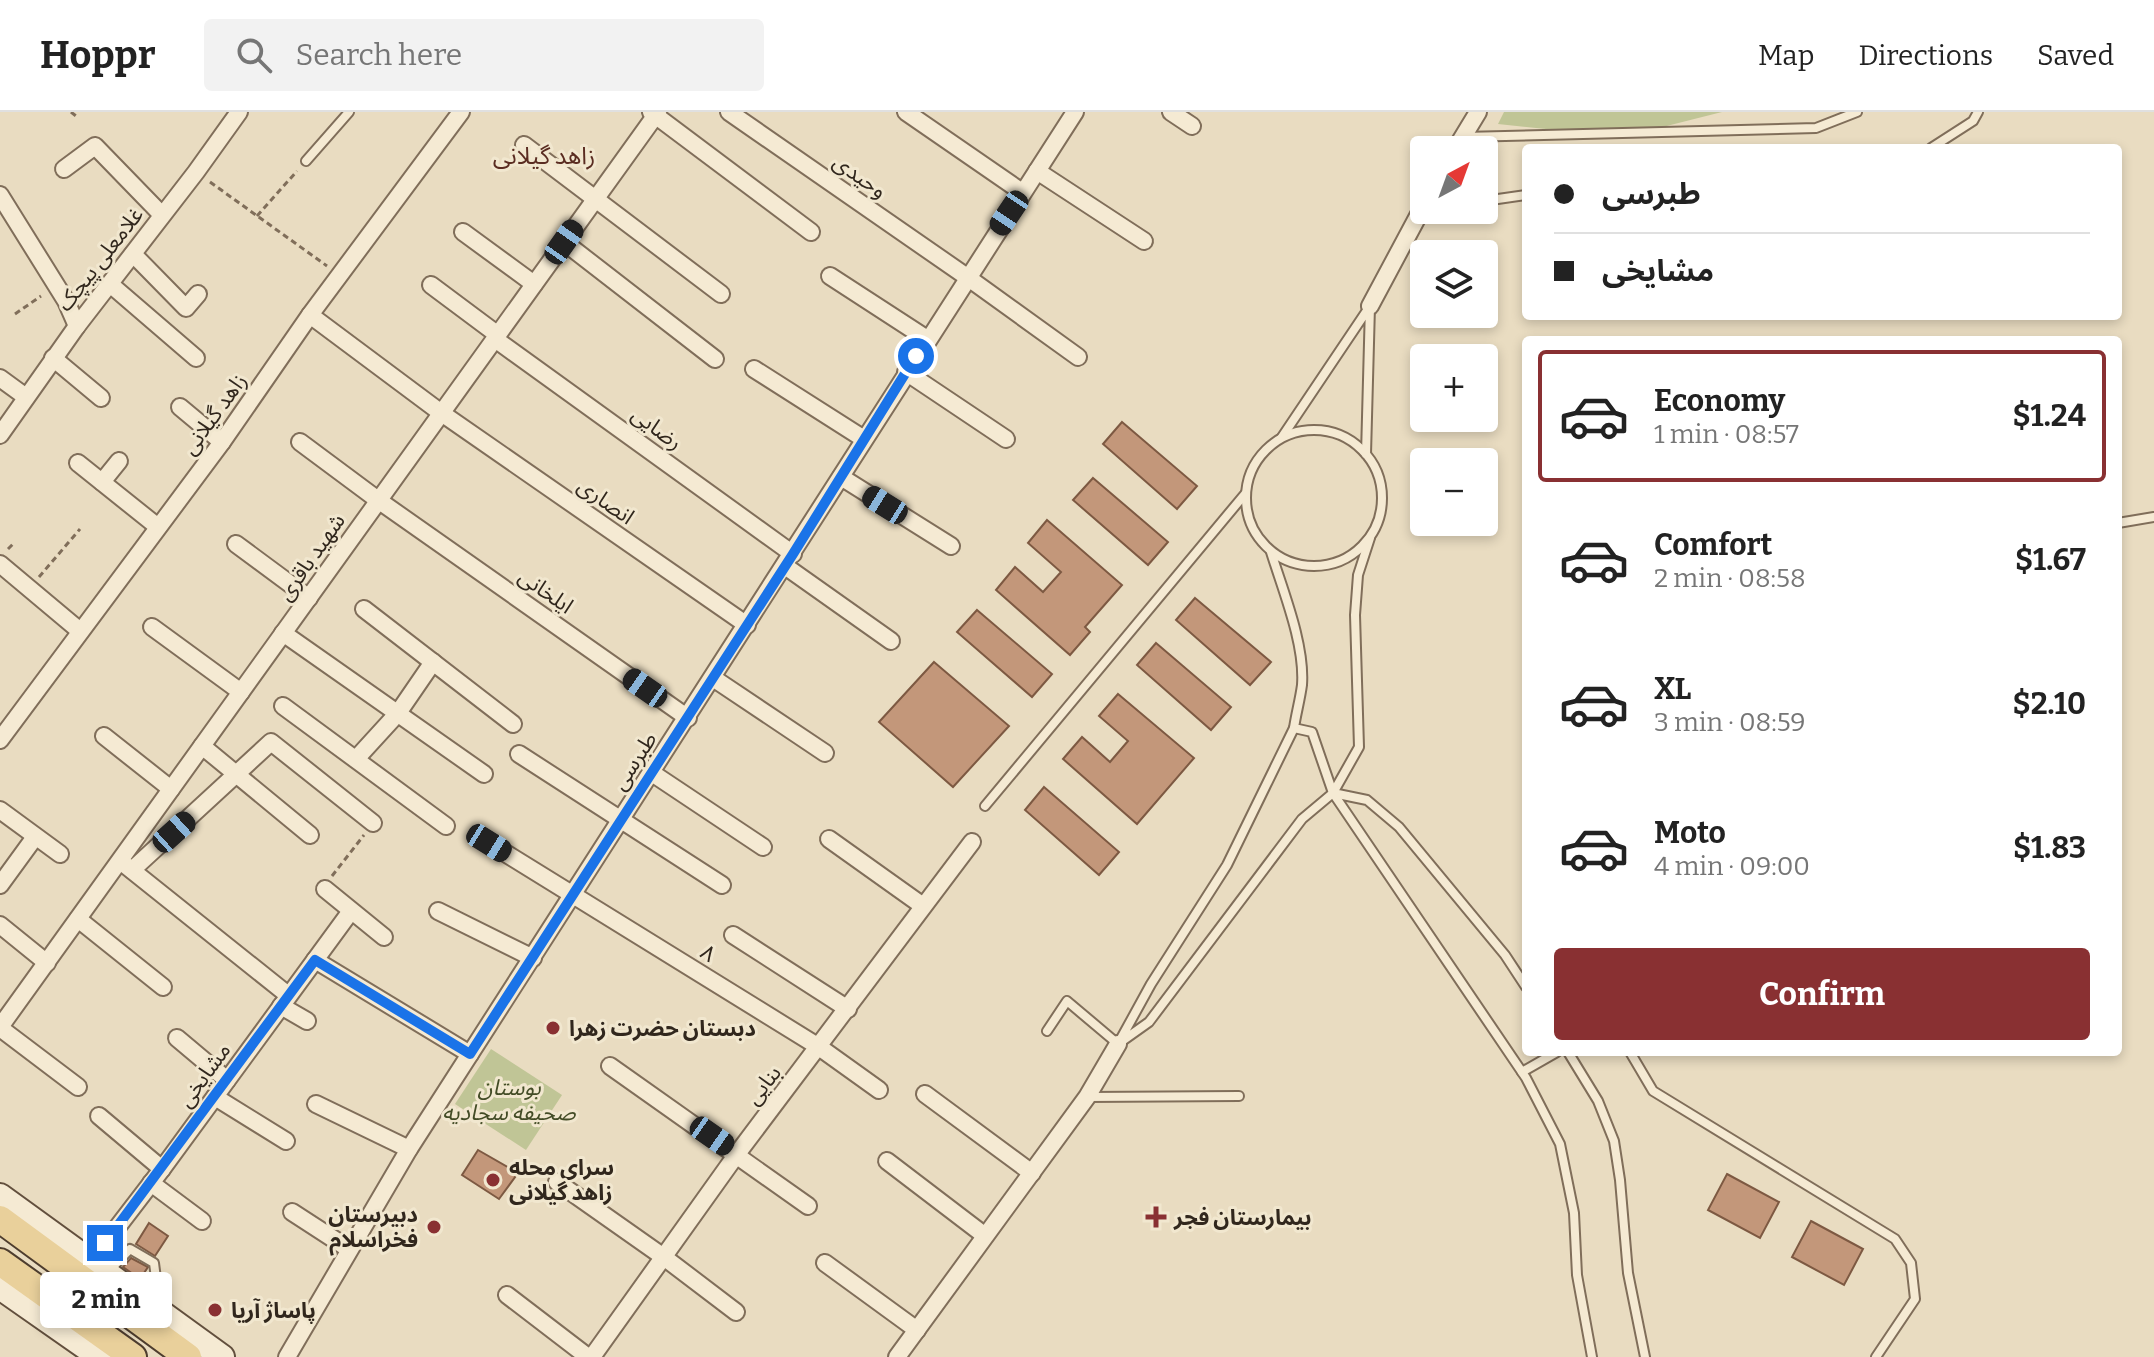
<!DOCTYPE html>
<meta charset="utf-8">
<style>
body{margin:0;font-family:Bitter,"Noto Sans Arabic",serif;background:#f2f2f2;color:#222;height:100vh;display:flex;flex-direction:column;font-size:30px;white-space:nowrap}
*{box-sizing:border-box;margin:0}
p{font-size:26px;color:#767676}
.icon{flex:none;width:44px;height:44px;fill:none;stroke:currentColor;stroke-width:2;stroke-linecap:round;stroke-linejoin:round}
.map{position:relative;flex:1;overflow:hidden}
.sheet{position:absolute;left:1522px;top:224px;width:600px;height:720px;display:flex;flex-direction:column;background:#fff;border-radius:8px;box-shadow:0 4px 12px #0003}
.sheet>*{flex:none}
.hud{position:absolute;left:1522px;top:32px;width:600px;height:176px;border-radius:8px;box-shadow:0 4px 12px #0003;display:grid;align-content:center;height:176px;padding:0 32px;background:#fff}
.needle{width:52px;rotate:41deg}
.tools{position:absolute;left:1410px;top:24px;display:grid;gap:16px}
.tools a{display:grid;place-items:center;width:88px;height:88px;border-radius:8px;background:#fff;box-shadow:0 4px 12px #0003;font-size:40px}
.end{position:absolute;width:36px;height:36px;margin:-18px;border:10px solid #1a73e8;background:#fff;box-shadow:0 0 0 4px #fff}
.from{border-radius:50%}
.bubble{position:absolute;height:56px;border-radius:8px;background:#fff;box-shadow:0 4px 12px #0003;font-size:26px;font-weight:700;line-height:56px;text-align:center}
.car{position:absolute;width:24px;height:48px;margin:-24px -12px;border-radius:10px;box-shadow:0 0 6px 2px #0007;background:linear-gradient(#222 24%,#8ab4d8 0 40%,#222 0 76%,#8ab4d8 0 86%,#222 0)}
.hud b{display:flex;align-items:center;gap:28px;height:76px;font-size:30px}
.hud b+b{border-top:2px solid #e0e0e0}
.hud i{width:20px;height:20px;background:#222}
ul{padding:14px 0 0;list-style:none}
li{display:flex;align-items:center;gap:24px;height:132px;margin:0 16px 12px;padding:0 16px;border:4px solid transparent;border-radius:8px}
li div{flex:1}
li b{display:block;font-size:30px}
li em{font-style:normal;font-weight:700}
li.on{border-color:#893032}
li>.icon{width:72px;height:72px;stroke-width:1.5}
.cta{display:flex;gap:16px;margin-top:auto;padding:16px 32px}
.cta a{flex:1;height:92px;border-radius:8px;background:#893032;color:#fff;font-size:32px;font-weight:700;line-height:92px;text-align:center}
header{display:flex;align-items:center;gap:48px;box-sizing:border-box;height:112px;padding:0 40px;background:#fff;border-bottom:2px solid #e0e0e0}
header strong{font-size:38px}
nav{display:flex;gap:44px;margin-inline-start:auto;font-size:28px}
.search{width:560px;height:72px;background:#f2f2f2;display:flex;align-items:center;gap:20px;box-sizing:border-box;padding:0 28px;border-radius:8px;color:#767676;font-size:30px}
.map>svg:first-child{display:block}
.green{fill:#c0c596}
.building{fill:#c3977a;stroke:#7d5942;stroke-width:2}
.lines{fill:none;stroke-linecap:round;stroke-linejoin:round}
.lane-casing{stroke:#806e5a;stroke-width:12}
.street-casing{stroke:#806e5a;stroke-width:20}
.secondary-casing{stroke:#624f3d;stroke-width:28}
.primary-casing{stroke:#4e3d2e;stroke-width:30}
.path{stroke:#806e5a;stroke-width:3;stroke-dasharray:6 4;stroke-linecap:butt}
.lane{stroke:#f5ead3;stroke-width:8}
.street{stroke:#f5ead3;stroke-width:16}
.secondary{stroke:#f5ead3;stroke-width:24}
.primary{stroke:#e9d09b;stroke-width:26}
.route{stroke:#1a73e8;stroke-width:10}
.poi-dot{fill:#893032;stroke:#f1e7cf;stroke-width:3}
.labels{text-anchor:middle;dominant-baseline:central;stroke-width:6;stroke-linejoin:round;paint-order:stroke}
.street-label{font-size:22px;fill:#31271d;stroke:#f1e7cf}
.poi-label{font-size:22px;font-weight:bold;fill:#31271d;stroke:#f1e7cf;text-anchor:start}
.park-label{font-size:22px;font-style:italic;fill:#434c26;stroke:#f1e7cf}
.neighbourhood-label{font-size:24px;fill:#5a2c21;stroke:#f1e7cf}
</style>
<header>
<strong>Hoppr</strong>
<div class="search"><svg class="icon" aria-label="search" viewBox="0 0 24 24"><circle cx="10" cy="10" r="6"/><path d="M15 15l6 6"/></svg>Search here</div>
<nav><a>Map</a><a>Directions</a><a>Saved</a></nav>
</header>
<div class="map">
<svg width="2154" height="1245" viewBox="0 0 2154 1245">
<rect width="100%" height="100%" fill="#e9dcc1"/>
<g class="green">
<path d="M1504 0H1722L1623 25 1498 12Z"/>
<path d="M491 937 562 983 526 1038 455 992Z"/>
</g>
<g class="building">
<path d="M1122 310 1197 374 1177 397 1103 332Z"/>
<path d="M1093 366 1168 430 1148 453 1073 388Z"/>
<path d="M1047 408 1122 473 1085 515 1090 520 1070 543 996 478 1015 455 1043 480 1061 460 1028 431Z"/>
<path d="M1195 486 1271 550 1250 573 1176 508Z"/>
<path d="M977 498 1052 562 1032 585 957 520Z"/>
<path d="M1156 531 1231 595 1211 618 1137 553Z"/>
<path d="M934 550 1009 614 953 675 879 610Z"/>
<path d="M1118 582 1194 646 1137 712 1063 647 1082 625 1110 650 1128 629 1099 604Z"/>
<path d="M1044 675 1119 740 1099 763 1025 698Z"/>
<path d="M478 1038 518 1061 499 1087 462 1063Z"/>
<path d="M1727 1062 1779 1090 1760 1126 1708 1098Z"/>
<path d="M1811 1109 1863 1137 1844 1173 1792 1145Z"/>
<path d="M149 1111 168 1124 155 1144 136 1132Z"/>
<path d="M131 1146 148 1155 140 1167 123 1155Z"/>
</g>
<g class="lines">
<g class="lane-casing">
<g id="lane">
<path d="M1463 25 1816 16 1857 0"/>
<path d="M1931 36 1973 9 1978 0"/>
<path d="M306 49 349 0"/>
<path d="M1484 89 1526 83"/>
<circle cx="1314" cy="386" r="68"/>
<path d="M1282 325 1370 194 1366 342"/>
<path d="M2118 411 2154 405"/>
<path d="M1370 426 1358 463 1355 503 1359 635 1333 681 1367 688 1399 715 1505 843 1526 875"/>
<path d="M1271 440C1283 479 1305 532 1302 573 1300 588 1296 602 1294 616L1312 620 1333 681 1526 966 1560 1032 1574 1101 1577 1163 1592 1245"/>
<path d="M1294 616 1227 753 1151 872 1118 932 1149 910 1302 707 1333 681"/>
<path d="M985 694 1245 382"/>
<path d="M1047 919 1067 889 1118 932"/>
<path d="M1568 940 1598 989 1614 1029 1620 1068 1628 1161 1645 1245"/>
<path d="M1630 940 1653 979 1895 1127 1911 1151 1915 1187 1876 1245"/>
<path d="M1522 960 1557 940"/>
<path d="M1088 985 1239 984"/>
<path d="M109 1159 130 1137 154 1151 157 1174 151 1190"/>
</g>
</g>
<g class="street-casing">
<g id="street">
<path d="M651 0 811 120"/>
<path d="M729 0 967 165 1078 245"/>
<path d="M906 0 1022 80"/>
<path d="M1171 0 1192 14"/>
<path d="M524 33 721 182"/>
<path d="M1455 38 1478 0"/>
<path d="M64 57 95 34 162 103"/>
<path d="M1037 59 1144 129"/>
<path d="M0 83 66 189 77 214"/>
<path d="M463 120 534 172"/>
<path d="M564 130 715 247"/>
<path d="M133 142 186 196 198 182"/>
<path d="M830 164 927 227"/>
<path d="M110 172 196 246"/>
<path d="M431 173 498 223"/>
<path d="M1370 194 1424 93"/>
<path d="M310 203 440 300 747 513"/>
<path d="M495 227 793 442"/>
<path d="M53 246 101 286"/>
<path d="M754 257 864 327"/>
<path d="M906 260 1006 327"/>
<path d="M0 266 26 285"/>
<path d="M180 295 222 330"/>
<path d="M0 323 77 214 196 60 239 0"/>
<path d="M300 330 378 388 688 606"/>
<path d="M78 351 158 415"/>
<path d="M841 365 951 434"/>
<path d="M102 370 119 349"/>
<path d="M236 432 309 486"/>
<path d="M0 452 80 519"/>
<path d="M785 454 891 529"/>
<path d="M364 497 513 612"/>
<path d="M152 515 241 580"/>
<path d="M283 521 484 662"/>
<path d="M713 566 825 641"/>
<path d="M283 594 446 714"/>
<path d="M104 624 171 677"/>
<path d="M0 628 222 330 310 203 461 0"/>
<path d="M202 634 310 723"/>
<path d="M519 642 722 773"/>
<path d="M356 647 398 601 433 550"/>
<path d="M652 661 763 735"/>
<path d="M0 698 60 742"/>
<path d="M829 727 923 794"/>
<path d="M489 731 819 935 879 978"/>
<path d="M124 752 288 883"/>
<path d="M132 758 271 630 373 711"/>
<path d="M0 773 35 725"/>
<path d="M325 777 384 825"/>
<path d="M438 799 533 846"/>
<path d="M78 807 163 875"/>
<path d="M0 813 47 851"/>
<path d="M733 823 848 897"/>
<path d="M315 848 470 942"/>
<path d="M281 894 307 909"/>
<path d="M0 915 658 0"/>
<path d="M0 916 78 975"/>
<path d="M177 926 227 968"/>
<path d="M610 954 808 1094"/>
<path d="M925 982 1032 1061"/>
<path d="M215 985 286 1029"/>
<path d="M316 992 409 1037"/>
<path d="M99 1004 162 1057"/>
<path d="M887 1049 984 1123"/>
<path d="M557 1070 665 1146 736 1200"/>
<path d="M151 1071 202 1109"/>
<path d="M292 1100 349 1137"/>
<path d="M90 1151 162 1057 351 799"/>
<path d="M825 1151 917 1218"/>
<path d="M507 1183 588 1245"/>
<path d="M287 1245 409 1037 1075 0"/>
<path d="M592 1245 737 1042 972 730"/>
<path d="M897 1245 1087 985 1118 932"/>
</g>
</g>
<g class="secondary-casing">
<g id="secondary">
<path d="M0 1084 222 1245"/>
<path d="M0 1175 100 1245"/>
</g>
</g>
<g class="primary-casing">
<g id="primary">
<path d="M0 1107 188 1245"/>
<path d="M0 1150 133 1245"/>
</g>
</g>
<g class="path">
<path d="M71 0 76 4"/>
<path d="M210 70 327 154"/>
<path d="M257 104 297 59"/>
<path d="M15 202 41 184"/>
<path d="M8 437 15 430"/>
<path d="M39 465 80 417"/>
<path d="M332 764 364 723"/>
</g>
<use href="#lane" class="lane"/>
<use href="#street" class="street"/>
<use href="#secondary" class="secondary"/>
<use href="#primary" class="primary"/>
</g>
<g class="lines">
<path class="route" d="M105 1131 315 848 470 942 793 442 916 244"/>
</g>
<g class="poi-dot">
<circle cx="553" cy="916" r="8"/>
<circle cx="493" cy="1068" r="8"/>
<path d="M1152 1093h8v8h8v8h-8v8h-8v-8h-8v-8h8z"/>
<circle cx="434" cy="1115" r="8"/>
<circle cx="215" cy="1198" r="8"/>
</g>
<g class="labels">
<g class="street-label">
<text transform="translate(860 64) rotate(35)">وحیدی</text>
<text transform="translate(100 147) rotate(-52)">غلامعلی پیچک</text>
<text transform="translate(214 302) rotate(-54)">زاهد گیلانی</text>
<text transform="translate(657 316) rotate(36)">رضایی</text>
<text transform="translate(606 389) rotate(35)">انصاری</text>
<text transform="translate(311 445) rotate(-55)">شهید باقری</text>
<text transform="translate(546 479) rotate(35)">ایلخانی</text>
<text transform="translate(634 649) rotate(-57)">طبرسی</text>
<text transform="translate(708 841) rotate(32)">۸</text>
<text transform="translate(204 963) rotate(-54)">مشایخی</text>
<text transform="translate(763 973) rotate(-52)">بنایی</text>
</g>
<g class="poi-label">
<text x="569" y="916">دبستان حضرت زهرا</text>
<text x="509" y="1055">سرای محله<tspan x="509" dy="25">زاهد گیلانی</tspan></text>
<text x="418" y="1102" text-anchor="end">دبیرستان<tspan x="418" dy="25">فخراسلام</tspan></text>
<text x="1174" y="1105">بیمارستان فجر</text>
<text x="231" y="1198">پاساژ آریا</text>
</g>
<g class="park-label">
<text x="509" y="975">بوستان<tspan x="509" dy="25">صحیفه سجادیه</tspan></text>
</g>
<g class="neighbourhood-label">
<text x="544" y="44">زاهد گیلانی</text>
</g>
</g>
</svg>
<div class="tools">
<a><svg class="needle" viewBox="-14 -14 28 28"><path d="M0-13l5 13h-10z" fill="#e53935"/><path d="M0 13l5-13h-10z" fill="#767676"/></svg></a>
<a><svg class="icon" aria-label="layers" viewBox="0 0 24 24"><path d="M12 4l9 5-9 5-9-5zM3 14l9 5 9-5"/></svg></a>
<a>+</a>
<a>−</a>
</div>
<i class="end from" style="left:916px;top:244px"></i>
<i class="end" style="left:105px;top:1131px"></i>
<div class="bubble" style="left:40px;top:1160px;width:132px">2 min</div>
<i class="car" style="left:1009px;top:101px;rotate:214deg"></i>
<i class="car" style="left:564px;top:130px;rotate:35deg"></i>
<i class="car" style="left:885px;top:393px;rotate:302deg"></i>
<i class="car" style="left:645px;top:576px;rotate:305deg"></i>
<i class="car" style="left:174px;top:720px;rotate:48deg"></i>
<i class="car" style="left:489px;top:731px;rotate:122deg"></i>
<i class="car" style="left:712px;top:1024px;rotate:125deg"></i>
<div class="hud">
<b><i class="from"></i>طبرسی</b>
<b><i></i>مشایخی</b>
</div>
<section class="sheet">
<ul>
<li class="on"><svg class="icon" aria-label="car" viewBox="0 0 24 24"><path d="M5 17H2v-5l4-1 3-4h7l3 4 3 1v5h-3M9 17h6M6 11h13"/><circle cx="7" cy="17" r="2"/><circle cx="17" cy="17" r="2"/></svg><div><b>Economy</b><p>1 min · 08:57</p></div><em>$1.24</em></li>
<li><svg class="icon" aria-label="car" viewBox="0 0 24 24"><path d="M5 17H2v-5l4-1 3-4h7l3 4 3 1v5h-3M9 17h6M6 11h13"/><circle cx="7" cy="17" r="2"/><circle cx="17" cy="17" r="2"/></svg><div><b>Comfort</b><p>2 min · 08:58</p></div><em>$1.67</em></li>
<li><svg class="icon" aria-label="car" viewBox="0 0 24 24"><path d="M5 17H2v-5l4-1 3-4h7l3 4 3 1v5h-3M9 17h6M6 11h13"/><circle cx="7" cy="17" r="2"/><circle cx="17" cy="17" r="2"/></svg><div><b>XL</b><p>3 min · 08:59</p></div><em>$2.10</em></li>
<li><svg class="icon" aria-label="car" viewBox="0 0 24 24"><path d="M5 17H2v-5l4-1 3-4h7l3 4 3 1v5h-3M9 17h6M6 11h13"/><circle cx="7" cy="17" r="2"/><circle cx="17" cy="17" r="2"/></svg><div><b>Moto</b><p>4 min · 09:00</p></div><em>$1.83</em></li>
</ul>
<div class="cta"><a>Confirm</a></div>
</section>
</div>
